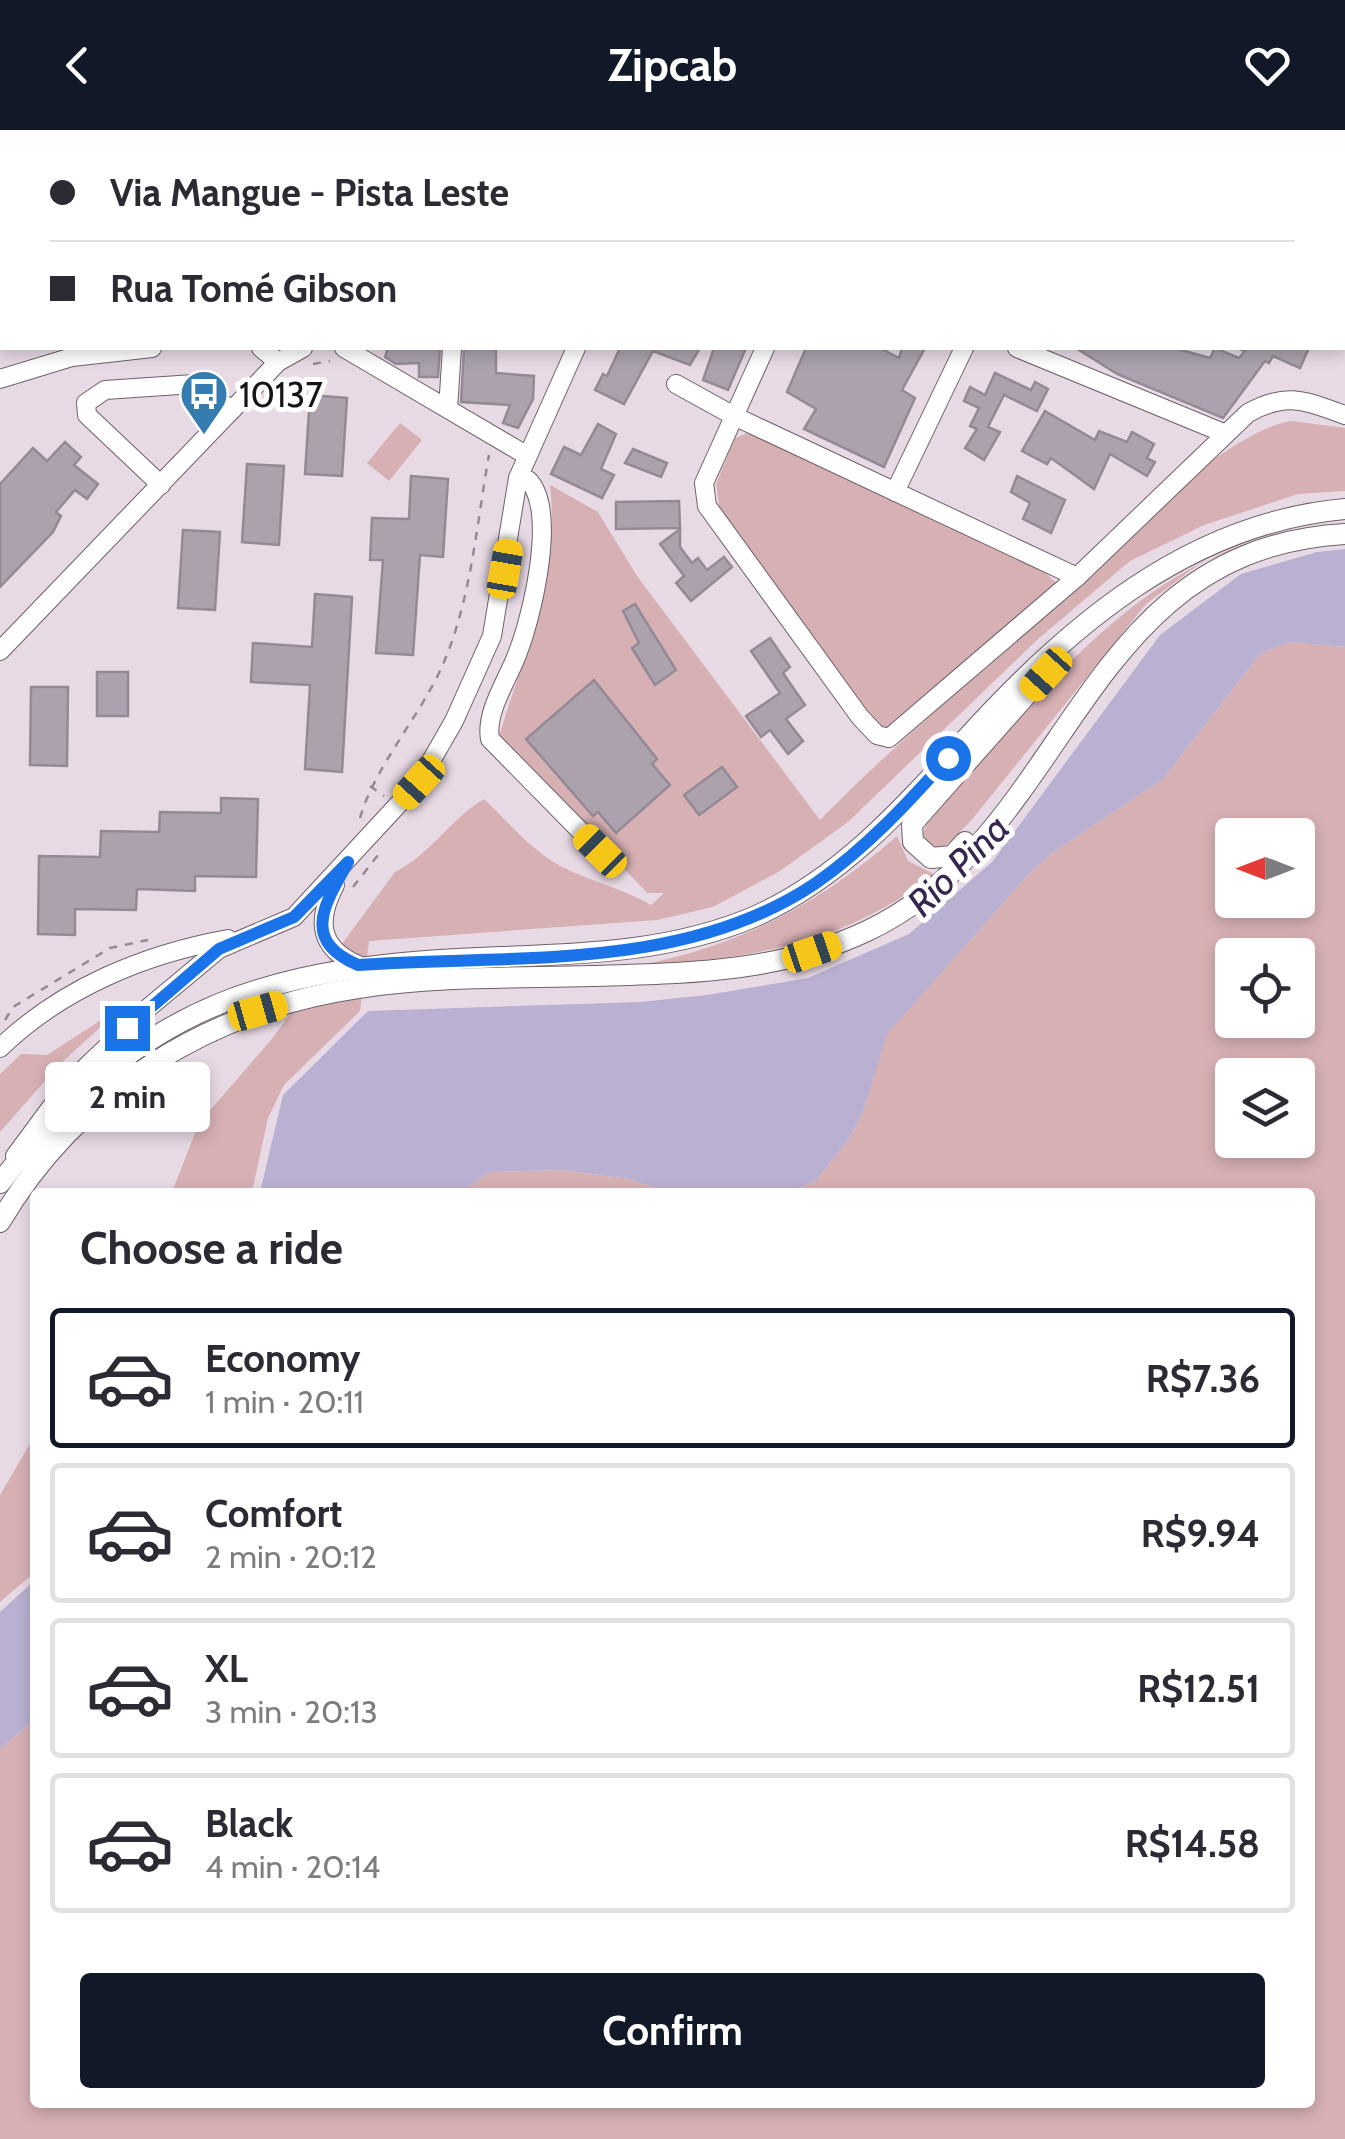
<!DOCTYPE html>
<meta charset="utf-8">
<style>
body{margin:0;font-family:Cabin,sans-serif;background:#f2f2f3;color:#2b2b33;height:100vh;display:flex;flex-direction:column;font-size:38px;white-space:nowrap}
*{box-sizing:border-box;margin:0}
p{font-size:32px;color:#7c7c81}
.icon{flex:none;width:55px;height:55px;fill:none;stroke:currentColor;stroke-width:2;stroke-linecap:round;stroke-linejoin:round}
.map{position:relative;flex:1;overflow:hidden}
.details{position:absolute;left:30px;top:1058px;width:1285px;height:920px;display:flex;flex-direction:column;background:#fff;border-radius:10px;box-shadow:0 5px 15px #0003}
.details>*{flex:none}
.banner{position:absolute;left:0px;top:0px;width:1345px;height:220px;box-shadow:0 5px 15px #0003;display:grid;align-content:center;height:220px;padding:0 50px;background:#fff}
.needle{width:65px;rotate:270deg}
.buttons{position:absolute;left:1215px;top:688px;display:grid;gap:20px}
.buttons a{display:grid;place-items:center;width:100px;height:100px;border-radius:10px;background:#fff;box-shadow:0 5px 15px #0003;font-size:50px}
.end{position:absolute;width:45px;height:45px;margin:-22px;border:12px solid #1a73e8;background:#fff;box-shadow:0 0 0 5px #fff}
.from{border-radius:50%}
.bubble{position:absolute;height:70px;border-radius:10px;background:#fff;box-shadow:0 5px 15px #0003;font-size:32px;font-weight:700;line-height:70px;text-align:center}
.car{position:absolute;width:30px;height:60px;margin:-30px -15px;border-radius:12px;box-shadow:0 0 8px 2px #0007;background:linear-gradient(#f5c518 24%,#345 0 40%,#f5c518 0 76%,#345 0 86%,#f5c518 0)}
.banner b{display:flex;align-items:center;gap:35px;height:95px;font-size:38px}
.banner b+b{border-top:2px solid #e1e1e2}
.banner i{width:25px;height:25px;background:#2b2b33}
ul{padding:0;list-style:none}
li{display:flex;align-items:center;gap:30px;height:140px;margin:0 20px 15px;padding:0 30px;border:5px solid #e1e1e2;border-radius:10px}
li div{flex:1}
li b{display:block;font-size:38px}
li em{font-style:normal;font-weight:700}
li.on{border-color:#111827}
li>.icon{width:90px;height:90px;stroke-width:1.5}
h2{padding:0 50px;font-size:45px;line-height:120px}
.primary-button{display:flex;gap:20px;margin-top:auto;padding:20px 50px}
.primary-button a{flex:1;height:115px;border-radius:10px;background:#111827;color:#fff;font-size:40px;font-weight:700;line-height:115px;text-align:center}
header{display:flex;justify-content:space-between;align-items:center;height:130px;padding:0 50px;background:#111827;color:#fff;font-size:45px;font-weight:700}
.map>svg:first-child{display:block}
.green{fill:#d7b0b4;fill-rule:evenodd}
.water{fill:#bab1d2}
.building{fill:#aba2ae;stroke:#938a96;stroke-width:2.5}
.lines{fill:none;stroke-linecap:round;stroke-linejoin:round}
.minor-casing{stroke:#6c6069;stroke-width:20}
.major-casing{stroke:#6c6069;stroke-width:22}
.path{stroke:#958a92;stroke-width:2.5;stroke-dasharray:8 8;stroke-linecap:butt}
.minor{stroke:#fff;stroke-width:18}
.major{stroke:#fff;stroke-width:20}
.route{stroke:#1a73e8;stroke-width:12}
.labels{text-anchor:middle;dominant-baseline:central;stroke-width:10;stroke-linejoin:round;paint-order:stroke}
.poi-label{font-size:35px;fill:#181317;stroke:#fff;text-anchor:start}
.water-label{font-size:38px;font-style:italic;fill:#352652;stroke:#fff}
</style>
<header><svg class="icon" aria-label="back" viewBox="0 0 24 24"><path d="M15 5l-7 7 7 7"/></svg>Zipcab<svg class="icon" aria-label="heart" viewBox="0 0 24 24"><path d="M12 20l-8-8c-3-5 5-10 8-4 3-6 11-1 8 4z"/></svg></header>
<div class="map">
<svg width="1345" height="2009" viewBox="0 0 1345 2009">
<rect width="100%" height="100%" fill="#e8dae5"/>
<g class="green">
<path d="M1291 291 1345 298V361L1298 364 1204 395 1130 431 1037 510 848 692 780 741 713 777 657 790 369 811 360 881 284 955 268 988 252 1062H172L199 993 271 910 395 742C430 725 450 689 484 669 503 687 521 708 542 724 574 749 616 754 651 775L664 763H647L499 606C524 525 560 440 550 355L598 382 637 446 820 690C881 627 947 572 1011 513 1073 457 1213 304 1291 291Z"/>
<path d="M400 293 422 310 389 351 367 333Z"/>
<path d="M750 302 1044 442 1057 453 1058 460 897 598 878 600 720 382 716 354 735 308Z"/>
<path d="M1266 407 1202 432 1146 474 970 692 943 718 930 715 923 705 927 692C1027 581 1117 451 1266 407Z"/>
<path d="M1289 512 1345 517V2009H0V1619L35 1589V1972H1310V1062H788L816 1051 848 1010 862 985 886 904 1030 743 1052 723 1163 649 1260 524ZM1232 705H1298V770H1232ZM1232 825H1298V890H1232ZM1232 945H1298V1010H1232Z"/>
<path d="M897 706 908 731 934 744C846 814 750 829 641 835 741 815 821 773 897 706Z"/>
<path d="M126 874 59 935 0 1002V944L21 924 47 925Z"/>
<path d="M564 1040 629 1049 669 1062H461L490 1042Z"/>
<path d="M35 1305V1442L0 1472V1365Z"/>
</g>
<g class="water">
<path d="M1345 419V517L1289 512 1260 524 1163 649 1052 723 1030 743 887 904 862 985 848 1010 816 1051 788 1062H669L629 1049 564 1040 490 1042 461 1062H260L283 965 368 881 640 872 707 865 808 848 909 804 992 732 1160 505 1241 444 1317 422Z"/>
<path d="M35 1450V1589L0 1619V1482Z"/>
</g>
<g class="building">
<path d="M388 218H440L438 247H419V233L396 234 385 227Z"/>
<path d="M464 218H496V243L534 246 533 269 518 298 503 293 510 275 461 272Z"/>
<path d="M620 218H700L690 235 653 221 624 274 595 260 603 244 607 246Z"/>
<path d="M714 218H746L728 260 703 250Z"/>
<path d="M806 218H880L899 228 902 218H925L902 260 915 268 884 337 804 299 816 279 787 262Z"/>
<path d="M1076 218H1174L1210 228 1215 218 1239 228 1245 221 1237 218H1309L1300 238 1273 226 1269 233 1265 231 1223 288 1117 244Z"/>
<path d="M995 243 1031 260 1035 252 1048 259 1037 281 1004 265 988 297 1000 302 984 330 965 318 977 299 970 296 979 278 964 271 970 257 985 265Z"/>
<path d="M310 265 347 268 342 346 305 344Z"/>
<path d="M1045 281 1095 310 1099 301 1127 312 1132 302 1154 314 1147 328 1155 332 1147 346 1110 324 1094 359 1051 328 1047 334 1022 321Z"/>
<path d="M598 294 616 304 601 339 614 345 602 368 551 344 564 317 581 325Z"/>
<path d="M65 312 81 327 74 335 98 354 87 369 75 360 56 382 61 386 53 402 0 457V354L33 318 47 331Z"/>
<path d="M633 319 667 333 661 347 625 333Z"/>
<path d="M247 334 284 336 279 415 242 412Z"/>
<path d="M411 346 448 349 443 427 420 425 413 525 376 523 383 430H370L372 388 409 389Z"/>
<path d="M1017 346 1065 370 1051 403 1023 389 1030 373 1011 362Z"/>
<path d="M679 371 680 398 616 399V372Z"/>
<path d="M680 399V417L692 433 698 428 707 440 724 427 732 437 691 471 676 453 684 446 660 414Z"/>
<path d="M183 400 220 402 215 480 178 478Z"/>
<path d="M315 464 352 467 342 642 305 639 310 555 251 552 253 513 312 517Z"/>
<path d="M635 474 676 540 655 555 632 518 639 513 623 481Z"/>
<path d="M770 508 790 537 783 543 805 575 786 589 803 611 788 624 770 600 761 607 746 586 780 563 751 521Z"/>
<rect x="97" y="542" width="31" height="44"/>
<path d="M594 550 657 629 652 634 670 655 616 703 598 682 593 686 526 609Z"/>
<path d="M31 557H68L67 636 30 635Z"/>
<path d="M722 637 737 657 699 685 684 665Z"/>
<path d="M221 668 258 669 256 747 195 746V761L137 759 136 780 75 779V805L38 804 39 726 100 727 101 701 159 702 160 682 221 683Z"/>
</g>
<g class="lines">
<g class="minor-casing">
<g id="minor">
<path d="M325 0 332 2"/>
<path d="M362 2 363 0"/>
<path d="M673 2 674 0"/>
<path d="M861 2 863 0"/>
<path d="M1062 2 1063 0"/>
<path d="M0 70 2 71"/>
<path d="M1342 170 1345 171"/>
<path d="M261 218 278 232"/>
<path d="M344 218 526 325"/>
<path d="M765 218 704 353 707 376 860 587 877 605 889 608 1077 447 1248 283C1288 261 1305 271 1345 285"/>
<path d="M1017 218 1226 304"/>
<path d="M0 249 72 227 152 218"/>
<path d="M676 254 734 286 1077 447"/>
<path d="M448 279 452 218"/>
<path d="M518 348 528 350C558 379 532 486 518 522 509 548 485 581 490 609L600 721"/>
<path d="M161 355 87 285 86 273 105 260 194 254 232 280"/>
<path d="M895 362 964 218"/>
<path d="M0 521 278 232 303 218"/>
<path d="M335 755C316 791 319 818 358 835"/>
<path d="M0 918C62 858 145 824 228 809"/>
<path d="M15 1026 69 953 148 878 219 819 294 787 419 652 454 591 492 506 518 348 576 218"/>
</g>
</g>
<g class="major-casing">
<g id="major">
<path d="M965 712 952 726 931 728 913 712 912 694 1036 554"/>
<path d="M0 1053C144 868 275 835 501 827 587 824 675 821 756 786 842 747 903 678 965 610 1067 497 1188 393 1345 379"/>
<path d="M0 1092C77 961 209 880 358 858 434 846 515 848 591 846 687 843 778 843 867 801 1073 704 1078 419 1345 404"/>
</g>
</g>
<g class="path">
<path d="M313 234 330 231"/>
<path d="M370 656 384 666"/>
<path d="M360 688C374 639 416 591 440 541 471 474 476 397 489 325"/>
<path d="M353 757 382 720"/>
<path d="M5 890 13 877 110 818 148 810"/>
</g>
<use href="#minor" class="minor"/>
<use href="#major" class="major"/>
</g>
<g class="lines">
<path class="route" d="M127 898 219 819 294 787 348 732C325 774 300 810 358 835 510 824 683 843 816 753 866 718 907 674 948 628"/>
</g>
<defs>
<g id="bus-pin" transform="scale(2.5)"><path d="M0 17L-7.5 6A9.5 9.5 0 1 1 7.5 6Z" fill="#357db1" stroke="#fff"/><path d="M-5-6H5V4H4V6H2V4H-2V6H-4V4H-5ZM-3.5-4V0h7V-4ZM-3.5 1.2v1.5H-2V1.2ZM2 1.2v1.5H3.5V1.2Z" fill="#fff"/></g>
</defs>
<g fill-rule="evenodd">
<use href="#bus-pin" x="204" y="264"/>
</g>
<g class="labels">
<g class="poi-label">
<text x="239" y="264">10137</text>
</g>
<g class="water-label">
<text transform="translate(958 735) rotate(-45)">Rio Pina</text>
</g>
</g>
</svg>
<div class="buttons">
<a><svg class="needle" viewBox="-14 -14 28 28"><path d="M0-13l5 13h-10z" fill="#e53935"/><path d="M0 13l5-13h-10z" fill="#7c7c81"/></svg></a>
<a><svg class="icon" aria-label="locate" viewBox="0 0 24 24"><circle cx="12" cy="12" r="6"/><path d="M12 2v4M12 18v4M2 12h4M18 12h4"/></svg></a>
<a><svg class="icon" aria-label="layers" viewBox="0 0 24 24"><path d="M12 4l9 5-9 5-9-5zM3 14l9 5 9-5"/></svg></a>
</div>
<i class="end from" style="left:948px;top:628px"></i>
<i class="end" style="left:127px;top:898px"></i>
<div class="bubble" style="left:45px;top:932px;width:165px">2 min</div>
<i class="car" style="left:505px;top:439px;rotate:10deg"></i>
<i class="car" style="left:1046px;top:544px;rotate:222deg"></i>
<i class="car" style="left:419px;top:652px;rotate:222deg"></i>
<i class="car" style="left:600px;top:721px;rotate:315deg"></i>
<i class="car" style="left:812px;top:822px;rotate:71deg"></i>
<i class="car" style="left:258px;top:881px;rotate:74deg"></i>
<div class="banner">
<b><i class="from"></i>Via Mangue - Pista Leste</b>
<b><i></i>Rua Tomé Gibson</b>
</div>
<section class="details">
<h2>Choose a ride</h2>
<ul>
<li class="on"><svg class="icon" aria-label="car" viewBox="0 0 24 24"><path d="M5 17H2v-5l4-1 3-4h7l3 4 3 1v5h-3M9 17h6M6 11h13"/><circle cx="7" cy="17" r="2"/><circle cx="17" cy="17" r="2"/></svg><div><b>Economy</b><p>1 min · 20:11</p></div><em>R$7.36</em></li>
<li><svg class="icon" aria-label="car" viewBox="0 0 24 24"><path d="M5 17H2v-5l4-1 3-4h7l3 4 3 1v5h-3M9 17h6M6 11h13"/><circle cx="7" cy="17" r="2"/><circle cx="17" cy="17" r="2"/></svg><div><b>Comfort</b><p>2 min · 20:12</p></div><em>R$9.94</em></li>
<li><svg class="icon" aria-label="car" viewBox="0 0 24 24"><path d="M5 17H2v-5l4-1 3-4h7l3 4 3 1v5h-3M9 17h6M6 11h13"/><circle cx="7" cy="17" r="2"/><circle cx="17" cy="17" r="2"/></svg><div><b>XL</b><p>3 min · 20:13</p></div><em>R$12.51</em></li>
<li><svg class="icon" aria-label="car" viewBox="0 0 24 24"><path d="M5 17H2v-5l4-1 3-4h7l3 4 3 1v5h-3M9 17h6M6 11h13"/><circle cx="7" cy="17" r="2"/><circle cx="17" cy="17" r="2"/></svg><div><b>Black</b><p>4 min · 20:14</p></div><em>R$14.58</em></li>
</ul>
<div class="primary-button"><a>Confirm</a></div>
</section>
</div>
